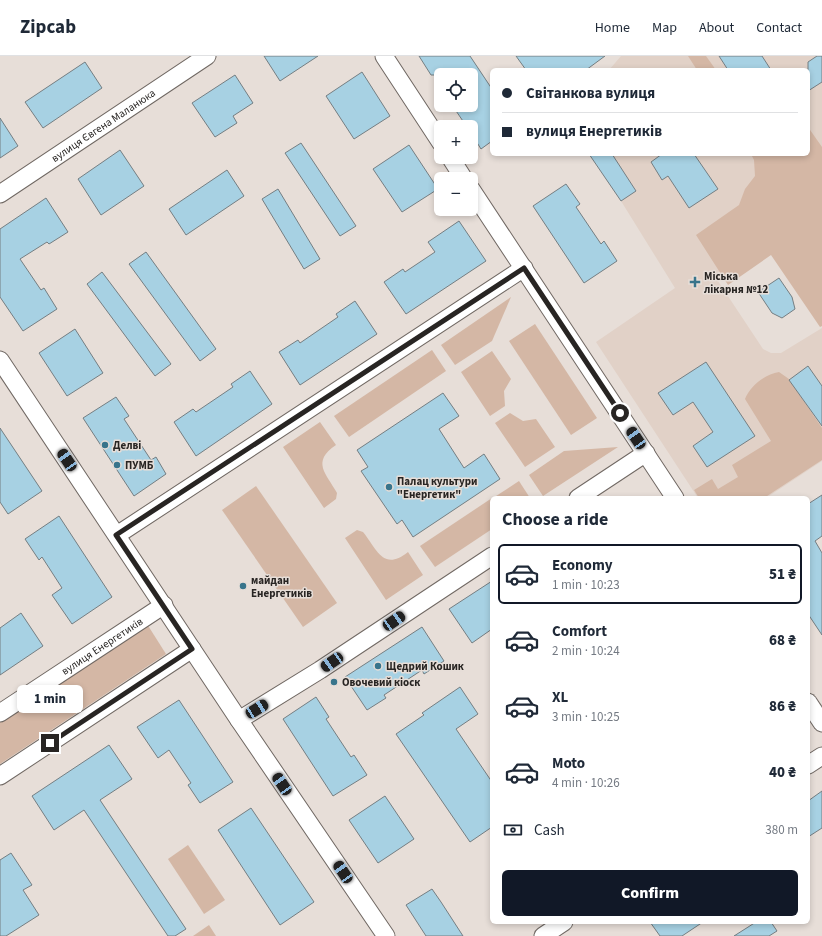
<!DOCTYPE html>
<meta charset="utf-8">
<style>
body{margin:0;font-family:"Source Sans 3",sans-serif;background:#f2f2f3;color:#1f2937;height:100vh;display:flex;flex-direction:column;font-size:15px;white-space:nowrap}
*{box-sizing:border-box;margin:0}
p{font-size:13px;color:#747a83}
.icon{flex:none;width:22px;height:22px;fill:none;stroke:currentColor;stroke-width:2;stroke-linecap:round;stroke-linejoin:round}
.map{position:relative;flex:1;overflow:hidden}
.sheet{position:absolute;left:490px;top:440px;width:320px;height:428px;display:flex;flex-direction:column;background:#fff;border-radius:6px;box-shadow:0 2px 6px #0003}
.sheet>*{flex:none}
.banner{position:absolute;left:490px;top:12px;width:320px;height:88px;border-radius:6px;box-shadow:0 2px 6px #0003;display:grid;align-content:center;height:88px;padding:0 12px;background:#fff}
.buttons{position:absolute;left:434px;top:12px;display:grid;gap:8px}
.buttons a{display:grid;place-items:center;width:44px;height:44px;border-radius:6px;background:#fff;box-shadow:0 2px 6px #0003;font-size:20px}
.end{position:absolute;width:18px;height:18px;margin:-9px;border:5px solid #282523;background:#fff;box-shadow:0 0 0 2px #fff}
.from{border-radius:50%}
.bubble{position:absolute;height:28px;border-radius:6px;background:#fff;box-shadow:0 2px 6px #0003;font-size:13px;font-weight:800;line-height:28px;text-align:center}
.car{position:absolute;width:12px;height:24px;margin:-12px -6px;border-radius:5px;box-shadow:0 0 3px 1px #0007;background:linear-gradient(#222 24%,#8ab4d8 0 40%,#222 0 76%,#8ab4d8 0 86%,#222 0)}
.banner b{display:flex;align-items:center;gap:14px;height:38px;font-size:15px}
.banner b+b{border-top:1px solid #e0e1e3}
.banner i{width:10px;height:10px;background:#1f2937}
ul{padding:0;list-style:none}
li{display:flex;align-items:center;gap:12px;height:60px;margin:0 8px 6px;padding:0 4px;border:2px solid transparent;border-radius:6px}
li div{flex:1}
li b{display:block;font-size:15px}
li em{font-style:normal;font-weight:800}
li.active{border-color:#111827}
li>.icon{width:36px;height:36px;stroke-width:1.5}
h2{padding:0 12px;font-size:18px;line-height:48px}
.pay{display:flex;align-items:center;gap:10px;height:44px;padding:0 12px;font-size:15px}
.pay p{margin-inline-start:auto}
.primary-button{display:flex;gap:8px;margin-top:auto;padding:8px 12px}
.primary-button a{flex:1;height:46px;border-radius:6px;background:#111827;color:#fff;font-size:16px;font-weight:800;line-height:46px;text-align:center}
header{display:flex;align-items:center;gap:24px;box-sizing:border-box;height:56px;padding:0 20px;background:#fff;border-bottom:1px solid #e0e1e3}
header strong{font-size:19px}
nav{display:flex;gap:22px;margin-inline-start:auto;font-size:14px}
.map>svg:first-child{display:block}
.built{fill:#e1d1c7}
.green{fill:#d4b7a5}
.building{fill:#a7d1e3;stroke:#757e82}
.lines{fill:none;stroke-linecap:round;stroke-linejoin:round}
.minor-casing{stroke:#706863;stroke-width:19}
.minor{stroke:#fff;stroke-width:17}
.route{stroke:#282523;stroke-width:5}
.poi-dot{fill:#38748b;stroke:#e7ded8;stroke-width:1.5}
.labels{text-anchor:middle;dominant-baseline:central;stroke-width:3;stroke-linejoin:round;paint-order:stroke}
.street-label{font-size:11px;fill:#282523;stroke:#e7ded8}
.poi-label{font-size:11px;font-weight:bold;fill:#282523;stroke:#e7ded8;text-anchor:start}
</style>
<header>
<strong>Zipcab</strong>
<nav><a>Home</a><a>Map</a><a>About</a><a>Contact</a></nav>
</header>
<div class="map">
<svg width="822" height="880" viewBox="0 0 822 880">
<rect width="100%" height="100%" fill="#e7ded8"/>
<path class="built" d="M621 0H822V243L800 209 758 190 714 219 763 293 771 297H781L822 272V405L766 442H698L596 286 675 232 621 145 636 135 612 98H808V14H609Z"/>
<g class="green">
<path d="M688 0H706L716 14H697Z"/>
<path d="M808 71 822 91V270L820 271 771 199 728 229 696 179 739 149 745 133 755 120 754 104 751 98H808Z"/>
<path d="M511 241 492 285 455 309 441 289Z"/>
<path d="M535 268 597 362 571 379 509 285Z"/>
<path d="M432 294 446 315 349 381 334 360Z"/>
<path d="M492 295 511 323 504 335 505 350 490 360 461 316Z"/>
<path d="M779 316 789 323 822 372V404L764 442H699L694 434 712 423 718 433 738 421 732 409 771 385 745 343C750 330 765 318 779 316Z"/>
<path d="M510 357 523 365 536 363 555 391 525 411 495 367Z"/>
<path d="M320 366 336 389C311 406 326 417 337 437L336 443 324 452 283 391Z"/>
<path d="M618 391 543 440 529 419 564 395Z"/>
<path d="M519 425 530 442H493Z"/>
<path d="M256 430 337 547 303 571 222 454Z"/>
<path d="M492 442V473L435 511 420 490Z"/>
<path d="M357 474 363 476C377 493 383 516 408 496L423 519 386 544 345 482Z"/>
<path d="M147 568 166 598 0 708V666Z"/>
<path d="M188 789 225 844 204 858 168 803Z"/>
<path d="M209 869 216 880H193Z"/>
</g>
<g class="building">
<path d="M264 0H318L280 25Z"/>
<path d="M419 0H470L492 33V85L481 93 471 77V71H467L452 49H471V19H431Z"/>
<path d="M516 0H605L586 14H526Z"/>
<path d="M719 0H762L771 14H728Z"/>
<path d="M817 0H822V26L808 35V6Z"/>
<path d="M85 6 102 32 43 72 25 46Z"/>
<path d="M362 16 390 60 354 83 326 40Z"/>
<path d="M235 19 253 47 233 60 237 67 215 81 192 47Z"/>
<path d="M0 62 18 90 0 102Z"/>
<path d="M301 87 356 170 340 180 285 97Z"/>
<path d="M409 89 438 133 402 156 373 113Z"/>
<path d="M120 94 144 130 101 159 78 123Z"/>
<path d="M589 98H612L636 135 621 145Z"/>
<path d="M662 98H694L718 133 689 152 668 120 662 124 651 106Z"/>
<path d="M227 114 244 140 186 179 169 153Z"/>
<path d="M566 128 580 148 576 151 601 188 604 185 617 205 584 227 533 150Z"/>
<path d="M278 133 320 203 304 213 262 143Z"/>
<path d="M46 142 68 176 49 188 47 186 20 203 41 234 44 232 57 253 23 275 0 241V173Z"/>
<path d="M459 165 486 205 406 258 384 226 403 213 405 216 435 196 428 186Z"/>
<path d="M146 196 216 293 200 305 129 208Z"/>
<path d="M102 216 171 308 155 320 87 228Z"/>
<path d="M779 222 792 241 795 253 782 262 772 257 758 236Z"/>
<path d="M355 245 377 278 300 329 279 296 298 284 300 287 338 261 336 258Z"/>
<path d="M75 273 103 317 67 340 39 297Z"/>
<path d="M706 306 755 380 707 411 693 390 713 376 693 346 673 359 658 337Z"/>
<path d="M808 310 822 330V370L789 324Z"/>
<path d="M250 315 272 348 196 400 174 366 193 353 196 356 233 331 231 328Z"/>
<path d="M443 337 459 360 439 373 464 412 484 398 500 423 413 481 402 464 397 468 361 415 368 411 357 394Z"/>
<path d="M116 341 129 360 124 363 151 404 156 401 166 418 134 440 83 362Z"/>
<path d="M0 372 42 435 8 458 0 446Z"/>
<path d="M822 439V480L815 485 822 497V579L808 558V448Z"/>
<path d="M59 460 112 541 72 568 52 539 62 532 42 501 39 504 25 483Z"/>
<path d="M492 525V573L472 587 449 553Z"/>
<path d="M21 557 43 590 0 619V572Z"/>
<path d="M422 571 444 605 424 618 422 614 384 639 386 642 367 654 345 621Z"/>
<path d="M460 631 478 658 456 673 492 726V771L470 786 396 678 424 659 422 657Z"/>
<path d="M316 641 329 661 326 663 351 701 354 699 367 719 333 740 283 663Z"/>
<path d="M179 644 233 726 200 747 188 729 191 727 169 694 158 702 137 671Z"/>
<path d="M109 689 132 723 100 744 186 873 175 880H168L84 754 54 774 32 740Z"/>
<path d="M822 735V772L808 781V745Z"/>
<path d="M385 740 414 783 378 807 349 764Z"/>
<path d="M251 752 314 846 280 869 218 774Z"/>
<path d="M11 797 32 829 23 834 39 859 6 880H0V804Z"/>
<path d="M432 833 441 846 463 880H426L406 849Z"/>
<path d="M650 866H703L682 880H660Z"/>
<path d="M756 866H771L777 875 769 880H734Z"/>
</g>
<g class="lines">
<g class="minor-casing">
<g id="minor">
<path d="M384 0 441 87"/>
<path d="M450 101 464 123"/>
<path d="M471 133 675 442"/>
<path id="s1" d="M0 138 207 0"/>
<path d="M0 304 239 664 386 880"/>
<path d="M578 442 646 397"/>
<path d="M117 479 524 212"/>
<path d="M808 646 822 667"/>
<path id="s2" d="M0 657 164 549"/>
<path d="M239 664 320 614 492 500"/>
<path d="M808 709 822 700"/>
<path d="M0 720 192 593"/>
<path d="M543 880 564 866"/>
</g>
</g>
<use href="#minor" class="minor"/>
</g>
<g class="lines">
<path class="route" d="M50 687 192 593 116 479 524 212 620 357"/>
</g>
<g class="poi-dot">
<path d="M693 220h4v4h4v4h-4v4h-4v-4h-4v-4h4z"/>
<circle cx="105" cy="389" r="4"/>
<circle cx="117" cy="409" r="4"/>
<circle cx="389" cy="431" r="4"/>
<circle cx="243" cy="530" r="4"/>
<circle cx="378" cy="610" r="4"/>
<circle cx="334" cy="626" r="4"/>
</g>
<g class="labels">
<g class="street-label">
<text stroke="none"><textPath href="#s1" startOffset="124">вулиця Євгена Маланюка</textPath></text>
<text stroke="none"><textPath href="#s2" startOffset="122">вулиця Енергетиків</textPath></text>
</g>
<g class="poi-label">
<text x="704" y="220">Міська<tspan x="704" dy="13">лікарня №12</tspan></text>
<text x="113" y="389">Делві</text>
<text x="125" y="409">ПУМБ</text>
<text x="397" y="425">Палац культури<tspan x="397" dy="13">"Енергетик"</tspan></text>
<text x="251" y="524">майдан<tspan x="251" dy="13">Енергетиків</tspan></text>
<text x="386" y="610">Щедрий Кошик</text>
<text x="342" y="626">Овочевий кіоск</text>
</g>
</g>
</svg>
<div class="buttons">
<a><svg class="icon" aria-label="locate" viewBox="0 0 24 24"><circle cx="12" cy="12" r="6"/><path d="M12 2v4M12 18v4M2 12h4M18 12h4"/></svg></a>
<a>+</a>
<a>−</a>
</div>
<i class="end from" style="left:620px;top:357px"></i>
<i class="end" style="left:50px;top:687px"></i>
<div class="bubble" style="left:17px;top:629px;width:66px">1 min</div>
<i class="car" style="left:636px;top:382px;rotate:326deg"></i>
<i class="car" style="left:67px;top:404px;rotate:326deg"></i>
<i class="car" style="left:394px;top:565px;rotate:56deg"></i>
<i class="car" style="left:332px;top:606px;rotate:236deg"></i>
<i class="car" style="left:257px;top:653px;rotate:58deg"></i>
<i class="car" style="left:282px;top:728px;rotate:326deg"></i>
<i class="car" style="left:343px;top:816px;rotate:326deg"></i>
<div class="banner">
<b><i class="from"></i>Світанкова вулиця</b>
<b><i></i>вулиця Енергетиків</b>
</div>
<section class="sheet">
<h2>Choose a ride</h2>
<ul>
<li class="active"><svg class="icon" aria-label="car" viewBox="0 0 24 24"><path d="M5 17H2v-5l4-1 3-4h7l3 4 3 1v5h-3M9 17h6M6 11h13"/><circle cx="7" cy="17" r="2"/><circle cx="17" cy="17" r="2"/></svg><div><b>Economy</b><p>1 min · 10:23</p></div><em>51 ₴</em></li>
<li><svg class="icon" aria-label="car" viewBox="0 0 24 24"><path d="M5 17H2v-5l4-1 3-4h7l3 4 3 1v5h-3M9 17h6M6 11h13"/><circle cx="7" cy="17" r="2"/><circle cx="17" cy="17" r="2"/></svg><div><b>Comfort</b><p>2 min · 10:24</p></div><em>68 ₴</em></li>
<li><svg class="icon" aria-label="car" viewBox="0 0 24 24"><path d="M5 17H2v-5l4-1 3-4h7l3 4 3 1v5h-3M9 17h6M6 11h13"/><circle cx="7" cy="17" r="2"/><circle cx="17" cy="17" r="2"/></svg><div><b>XL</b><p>3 min · 10:25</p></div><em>86 ₴</em></li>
<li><svg class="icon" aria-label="car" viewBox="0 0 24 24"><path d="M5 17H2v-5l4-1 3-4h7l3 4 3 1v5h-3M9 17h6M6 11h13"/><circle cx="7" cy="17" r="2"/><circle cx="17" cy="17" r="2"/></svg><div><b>Moto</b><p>4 min · 10:26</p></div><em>40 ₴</em></li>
</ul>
<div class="pay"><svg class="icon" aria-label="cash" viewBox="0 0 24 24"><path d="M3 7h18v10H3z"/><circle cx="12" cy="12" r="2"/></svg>Cash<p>380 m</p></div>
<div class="primary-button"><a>Confirm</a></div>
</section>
</div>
